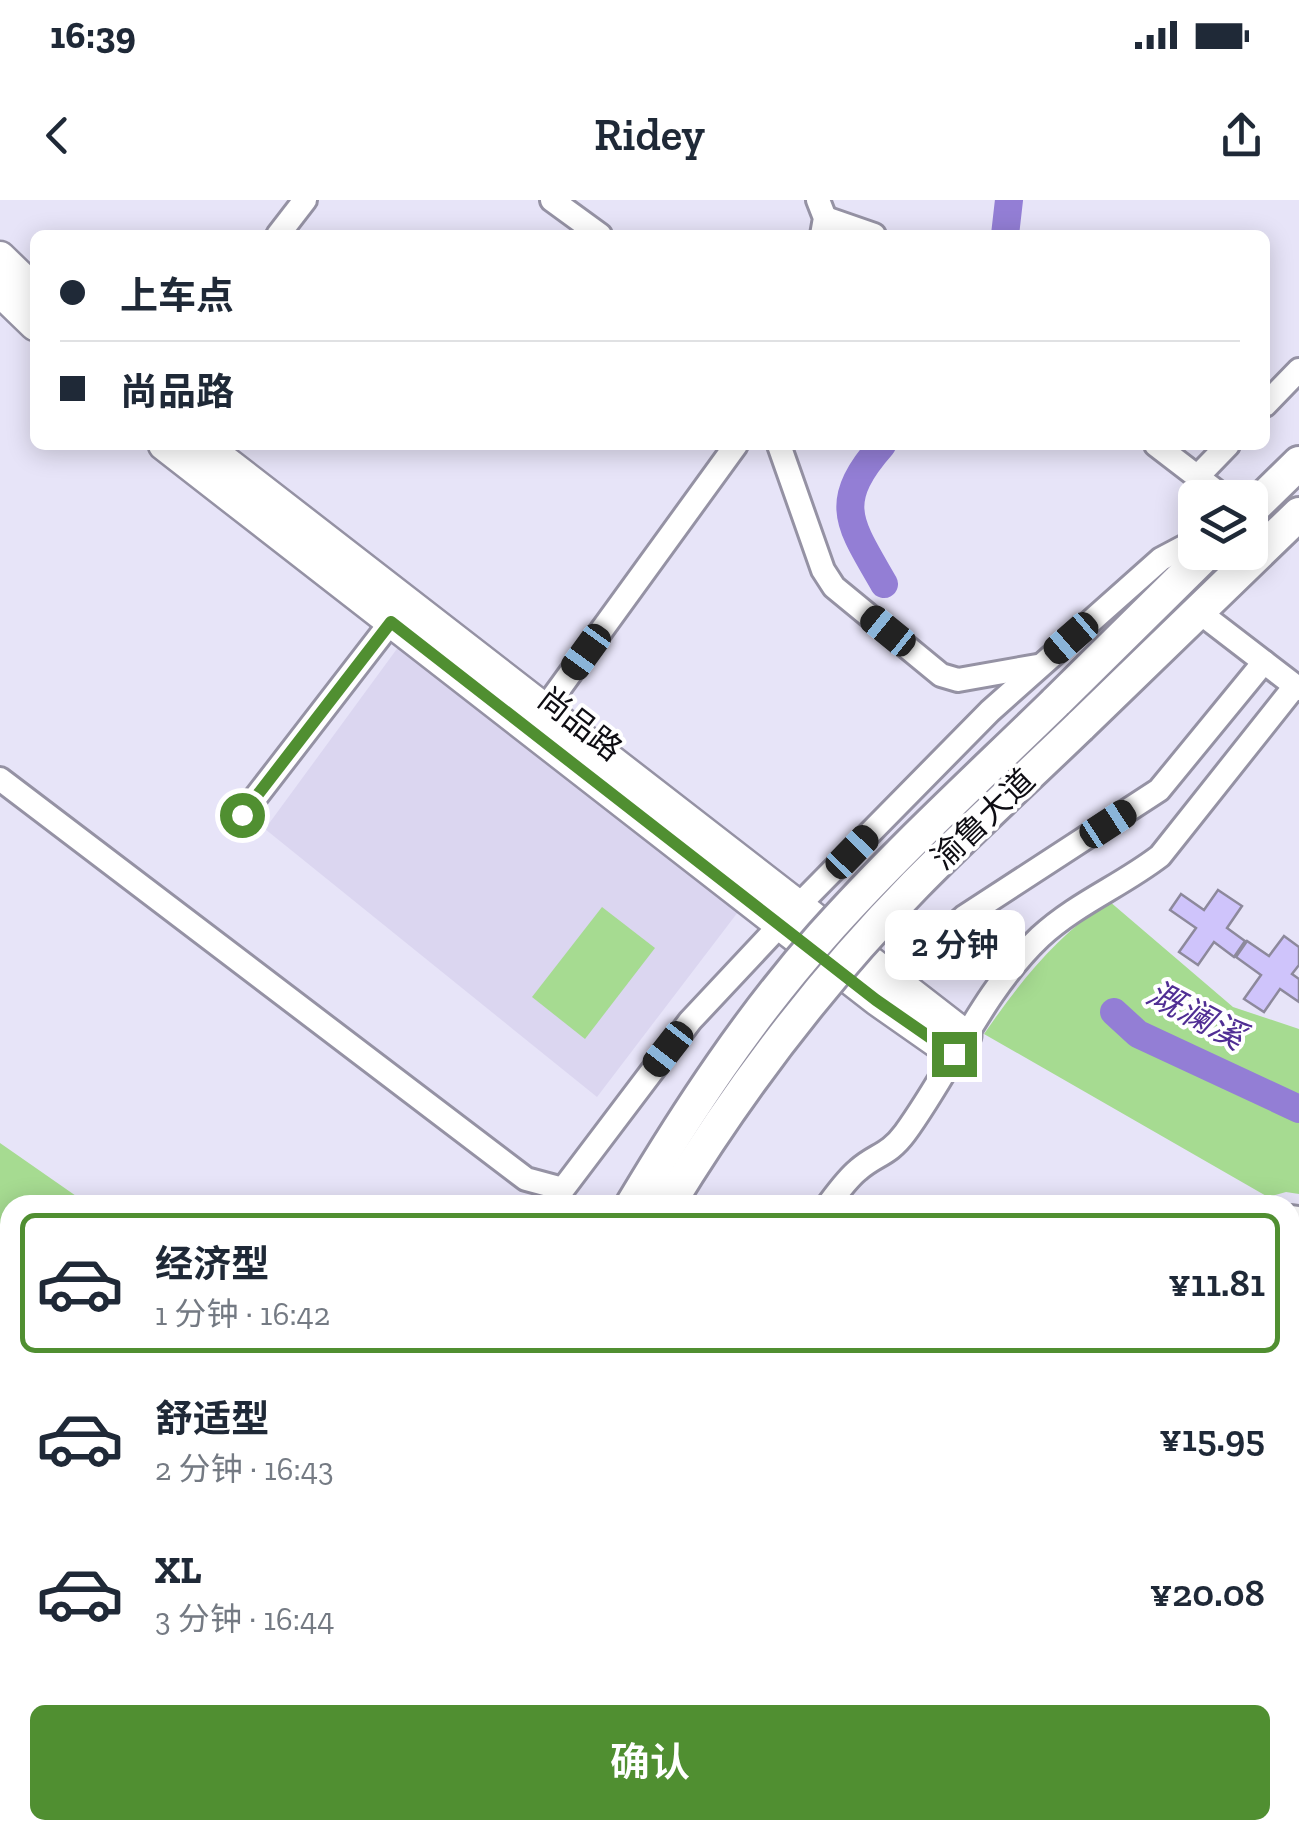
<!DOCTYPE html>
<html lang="zh">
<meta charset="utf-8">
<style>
body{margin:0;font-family:"Zilla Slab","Noto Sans SC",serif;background:#f6f6f7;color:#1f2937;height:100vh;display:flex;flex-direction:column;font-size:38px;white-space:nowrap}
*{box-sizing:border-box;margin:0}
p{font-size:32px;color:#747a83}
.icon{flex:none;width:55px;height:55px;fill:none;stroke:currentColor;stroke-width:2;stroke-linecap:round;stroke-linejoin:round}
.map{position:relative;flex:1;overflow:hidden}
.panel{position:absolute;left:0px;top:995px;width:1300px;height:645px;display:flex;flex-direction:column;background:#fff;border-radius:30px 30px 0 0;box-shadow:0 5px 25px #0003}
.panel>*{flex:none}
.banner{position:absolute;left:30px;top:30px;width:1240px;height:220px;border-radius:15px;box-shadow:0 5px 25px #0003;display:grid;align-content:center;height:220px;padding:0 30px;background:#fff}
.tools{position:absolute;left:1178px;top:280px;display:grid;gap:20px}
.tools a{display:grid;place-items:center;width:90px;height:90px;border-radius:15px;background:#fff;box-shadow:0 5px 25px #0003;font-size:50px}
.end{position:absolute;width:45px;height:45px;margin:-22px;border:12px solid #508f31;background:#fff;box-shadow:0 0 0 5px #fff}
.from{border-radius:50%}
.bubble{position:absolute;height:70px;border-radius:15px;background:#fff;box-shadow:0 5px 25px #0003;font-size:32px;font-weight:600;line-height:70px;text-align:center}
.car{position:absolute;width:30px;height:60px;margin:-30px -15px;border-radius:12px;box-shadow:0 0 8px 2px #0007;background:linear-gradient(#222 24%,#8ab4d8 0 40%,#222 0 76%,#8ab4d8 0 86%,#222 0)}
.banner b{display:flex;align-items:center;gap:35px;height:95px;font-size:38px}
.banner b+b{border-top:2px solid #e0e1e3}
.banner i{width:25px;height:25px;background:#1f2937}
ul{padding:18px 0 0;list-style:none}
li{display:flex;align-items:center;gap:30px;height:140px;margin:0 20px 15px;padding:0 10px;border:5px solid transparent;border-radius:15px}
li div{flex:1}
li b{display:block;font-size:38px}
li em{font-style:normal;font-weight:600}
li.selected{border-color:#508f31}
li>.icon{width:90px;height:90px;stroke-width:1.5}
.primary-button{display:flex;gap:20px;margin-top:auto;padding:20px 30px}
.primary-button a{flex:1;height:115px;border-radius:15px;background:#508f31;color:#fff;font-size:40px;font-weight:600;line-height:115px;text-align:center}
.status{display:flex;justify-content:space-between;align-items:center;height:70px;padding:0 50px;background:#fff;direction:ltr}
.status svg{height:28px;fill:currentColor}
header{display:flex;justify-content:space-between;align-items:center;height:130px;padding:0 30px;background:#fff;font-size:45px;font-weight:600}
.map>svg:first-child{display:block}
.built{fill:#dbd6f0}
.green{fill:#a6db91}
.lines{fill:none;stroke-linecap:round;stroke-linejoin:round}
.river{stroke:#937ed5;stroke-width:28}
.building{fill:#cfc4fb;stroke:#8d899c;stroke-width:2.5}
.minor-casing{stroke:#9592a4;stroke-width:28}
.major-casing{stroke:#9592a4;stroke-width:35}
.highway-casing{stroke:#9592a4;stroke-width:38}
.path{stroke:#7f7d8a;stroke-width:2.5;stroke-dasharray:8 5;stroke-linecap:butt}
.minor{stroke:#fff;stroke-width:22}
.major{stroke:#fff;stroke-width:30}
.highway{stroke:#fff;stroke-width:32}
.highway-bridge-casing{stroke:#9592a4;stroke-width:38;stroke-linecap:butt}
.highway-bridge{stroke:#fff;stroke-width:32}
.route{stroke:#508f31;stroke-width:12}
.labels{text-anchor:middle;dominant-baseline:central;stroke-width:8;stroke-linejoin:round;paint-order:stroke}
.street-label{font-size:32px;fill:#0e0d13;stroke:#fff}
.water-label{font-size:35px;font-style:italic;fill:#502e94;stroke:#fff}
</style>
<div class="status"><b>16:39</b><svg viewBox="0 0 49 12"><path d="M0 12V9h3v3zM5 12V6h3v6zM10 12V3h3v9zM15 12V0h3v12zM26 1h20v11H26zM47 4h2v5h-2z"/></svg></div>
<header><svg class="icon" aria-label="back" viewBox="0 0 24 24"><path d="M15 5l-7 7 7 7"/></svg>Ridey<svg class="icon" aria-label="share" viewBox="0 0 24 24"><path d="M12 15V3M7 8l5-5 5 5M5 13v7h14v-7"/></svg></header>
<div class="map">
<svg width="1299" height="1640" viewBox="0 0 1299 1640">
<rect width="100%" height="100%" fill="#e7e4f8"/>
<path class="built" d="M399 446 738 712 597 897 265 629Z"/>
<g class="green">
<path d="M1109 701 1233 807 1299 829V994L1286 992 1268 997 984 834C1020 782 1055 737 1109 701Z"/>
<path d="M602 707 655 748 585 839 532 797Z"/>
<path d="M0 943 89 1005H10V1630H381L380 1640H0Z"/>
</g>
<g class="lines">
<g class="river">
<path d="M1005 35 1009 0"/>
<path d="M882 245C831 303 849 323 884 384"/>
<path d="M1114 812 1138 834 1299 909"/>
</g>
</g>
<g class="building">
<path d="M1218 690 1242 706 1227 728 1245 741 1234 757 1214 742 1198 765 1179 752 1196 728 1170 710 1181 694 1204 710Z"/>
<path d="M1284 736 1299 747V765L1292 774 1299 779V802L1280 789 1264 812 1244 799 1261 775 1236 757 1247 741 1269 756Z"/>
</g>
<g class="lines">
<g class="minor-casing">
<g id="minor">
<path d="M552 0 600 35"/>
<path d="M818 0 825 18 822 35"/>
<path d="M825 18 874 35"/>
<path d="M278 35 305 0"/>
<path d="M1265 205 1299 170"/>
<path d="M779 245 823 370 834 387 941 475 958 480 1037 466"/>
<path d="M1156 245 1225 298"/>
<path d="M1198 276 1228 245"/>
<path d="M1199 412 1299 489"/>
<path d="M543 511 736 245"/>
<path d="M0 579 526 979 563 989 690 821 796 708 990 511 1161 359 1195 341"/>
<path d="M242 615 391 422"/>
<path d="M890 781 964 717 1159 590 1264 462"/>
<path d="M828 1005C837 993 847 979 858 970 876 954 888 956 905 933 951 870 983 791 1040 737 1077 703 1121 686 1160 656L1295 486"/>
<path d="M1290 1017 1299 1018"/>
<path d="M0 1092 10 1097"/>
<path d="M0 1269H10"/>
<path d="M43 1640 48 1630"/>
</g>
</g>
<g class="major-casing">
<g id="major">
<path d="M0 57 35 91"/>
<path d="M0 91 35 125"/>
<path d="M164 245 877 800 954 854"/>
<path d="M204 245 966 836"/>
</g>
</g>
<g class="highway-casing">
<g id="highway">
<path d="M1250 311 1299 263"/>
<path d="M1055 503 1208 352"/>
<path d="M1080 526 1299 314"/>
<path d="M416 1640 417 1630"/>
<path d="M447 1640 449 1630"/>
</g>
</g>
<g class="path">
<path d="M0 1132 10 1129"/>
<path d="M0 1480 10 1486"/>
<path d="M0 1490 10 1532"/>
<path d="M0 1627 10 1609"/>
</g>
<use href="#minor" class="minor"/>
<use href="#major" class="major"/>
<use href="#highway" class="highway"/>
<g class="highway-bridge-casing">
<g id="highway-bridge">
<path d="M632 1005C688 911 749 818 822 736 895 654 976 580 1055 503"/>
<path d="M668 1005C738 890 820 782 915 685 968 631 1025 579 1080 526"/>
</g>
</g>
<use href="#highway-bridge" class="highway-bridge"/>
</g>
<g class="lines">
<path class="route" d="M242 615 391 422 876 800 954 854"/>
</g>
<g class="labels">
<g class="street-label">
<text transform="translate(580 524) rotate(38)">尚品路</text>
<text transform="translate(983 619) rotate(-44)">渝鲁大道</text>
</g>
<g class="water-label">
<text transform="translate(1196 815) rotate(28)">溉澜溪</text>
</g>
</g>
</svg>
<div class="tools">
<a><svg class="icon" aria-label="layers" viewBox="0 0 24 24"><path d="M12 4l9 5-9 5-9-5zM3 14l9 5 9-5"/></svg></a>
</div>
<i class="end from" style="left:242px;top:615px"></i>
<i class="end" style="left:954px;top:854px"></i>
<div class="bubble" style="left:885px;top:710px;width:140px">2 分钟</div>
<i class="car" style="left:888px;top:431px;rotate:309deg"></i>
<i class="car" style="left:1071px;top:438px;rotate:229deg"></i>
<i class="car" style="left:586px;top:452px;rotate:216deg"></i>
<i class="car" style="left:1108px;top:624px;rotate:57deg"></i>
<i class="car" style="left:852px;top:652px;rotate:44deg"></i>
<i class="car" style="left:668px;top:849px;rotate:218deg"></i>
<div class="banner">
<b><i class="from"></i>上车点</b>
<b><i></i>尚品路</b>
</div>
<section class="panel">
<ul>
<li class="selected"><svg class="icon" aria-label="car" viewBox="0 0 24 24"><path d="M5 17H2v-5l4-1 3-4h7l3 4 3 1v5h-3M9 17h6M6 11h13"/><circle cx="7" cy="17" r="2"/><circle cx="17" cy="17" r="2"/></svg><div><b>经济型</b><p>1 分钟 · 16:42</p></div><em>¥11.81</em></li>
<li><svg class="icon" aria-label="car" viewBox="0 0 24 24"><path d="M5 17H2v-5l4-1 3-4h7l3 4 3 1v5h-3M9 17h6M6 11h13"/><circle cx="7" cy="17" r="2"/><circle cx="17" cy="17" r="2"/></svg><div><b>舒适型</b><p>2 分钟 · 16:43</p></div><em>¥15.95</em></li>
<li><svg class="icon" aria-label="car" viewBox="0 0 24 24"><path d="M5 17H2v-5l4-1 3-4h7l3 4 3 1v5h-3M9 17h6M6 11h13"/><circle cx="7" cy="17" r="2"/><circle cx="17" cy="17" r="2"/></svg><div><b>XL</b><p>3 分钟 · 16:44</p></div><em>¥20.08</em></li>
</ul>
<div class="primary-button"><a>确认</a></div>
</section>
</div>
